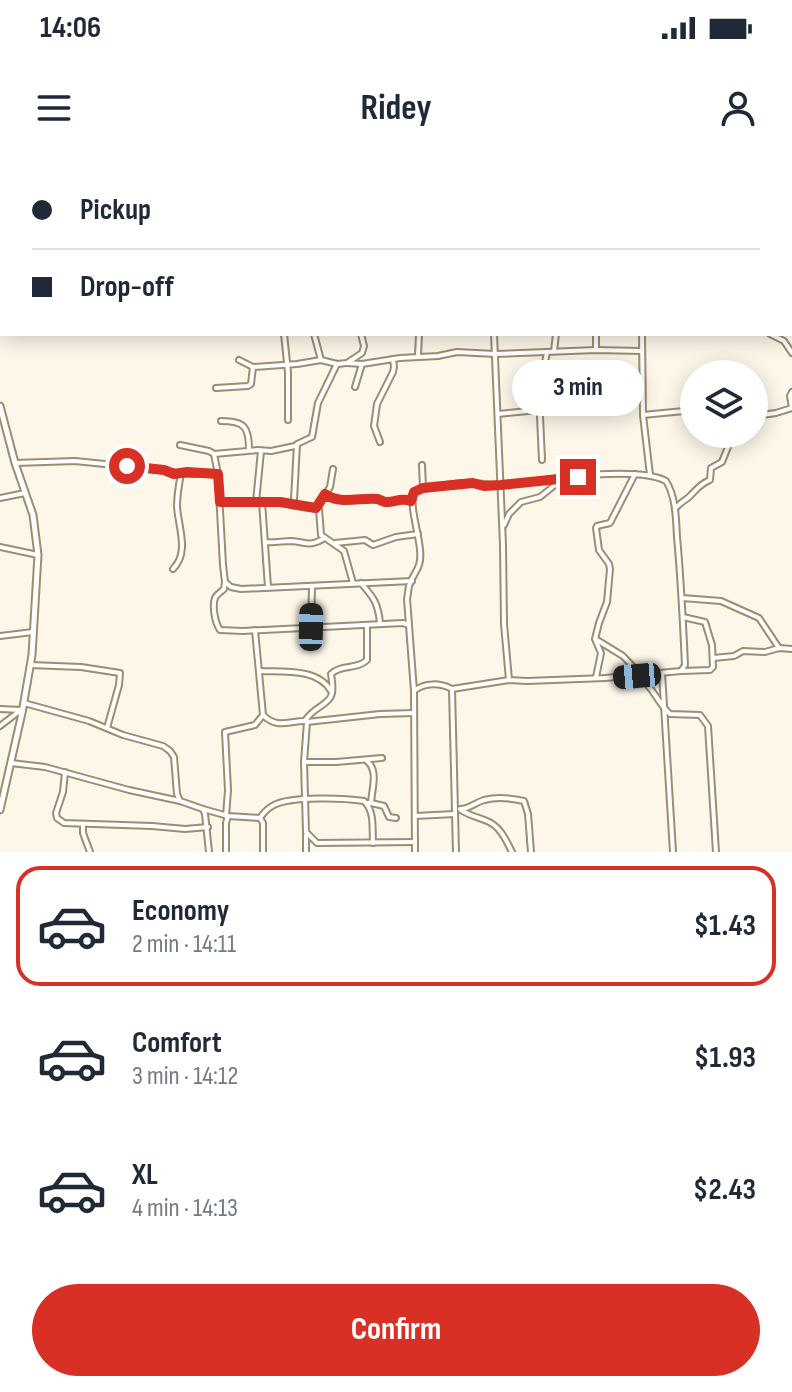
<!DOCTYPE html>
<meta charset="utf-8">
<style>
body{margin:0;font-family:"Sofia Sans Condensed",sans-serif;background:#f2f2f3;color:#1f2937;height:100vh;display:flex;flex-direction:column;font-size:30px;white-space:nowrap}
*{box-sizing:border-box;margin:0}
p{font-size:26px;color:#747a83}
.icon{flex:none;width:44px;height:44px;fill:none;stroke:currentColor;stroke-width:2;stroke-linecap:round;stroke-linejoin:round}
.map{position:relative;height:692px;overflow:hidden}
.details{display:flex;flex-direction:column;background:#fff;flex:1}
.details>*{flex:none}
.banner{position:absolute;left:0px;top:0px;width:792px;height:176px;box-shadow:0 4px 20px #0003;display:grid;align-content:center;height:176px;padding:0 32px;background:#fff}
.buttons{position:absolute;left:680px;top:200px;display:grid;gap:16px}
.buttons a{display:grid;place-items:center;width:88px;height:88px;border-radius:50%;background:#fff;box-shadow:0 4px 20px #0003;font-size:40px}
.end{position:absolute;width:36px;height:36px;margin:-18px;border:10px solid #d93025;background:#fff;box-shadow:0 0 0 4px #fff}
.from{border-radius:50%}
.bubble{position:absolute;height:56px;border-radius:28px;background:#fff;box-shadow:0 4px 20px #0003;font-size:26px;font-weight:700;line-height:56px;text-align:center}
.car{position:absolute;width:24px;height:48px;margin:-24px -12px;border-radius:10px;box-shadow:0 0 6px 2px #0007;background:linear-gradient(#222 24%,#8ab4d8 0 40%,#222 0 76%,#8ab4d8 0 86%,#222 0)}
.banner b{display:flex;align-items:center;gap:28px;height:76px;font-size:30px}
.banner b+b{border-top:2px solid #e0e1e3}
.banner i{width:20px;height:20px;background:#1f2937}
ul{padding:14px 0 0;list-style:none}
li{display:flex;align-items:center;gap:24px;height:120px;margin:0 16px 12px;padding:0 16px;border:4px solid transparent;border-radius:24px}
li div{flex:1}
li b{display:block;font-size:30px}
li em{font-style:normal;font-weight:700}
li.on{border-color:#d93025}
li>.icon{width:72px;height:72px;stroke-width:1.5}
.primary-button{display:flex;gap:16px;margin-top:auto;padding:16px 32px}
.primary-button a{flex:1;height:92px;border-radius:48px;background:#d93025;color:#fff;font-size:32px;font-weight:700;line-height:92px;text-align:center}
.status{display:flex;justify-content:space-between;align-items:center;height:56px;padding:0 40px;background:#fff;direction:ltr}
.status svg{height:22px;fill:currentColor}
header{display:flex;justify-content:space-between;align-items:center;height:104px;padding:0 32px;background:#fff;font-size:36px;font-weight:700}
.map>svg:first-child{display:block}
.lines{fill:none;stroke-linecap:round;stroke-linejoin:round}
.street-casing{stroke:#9b8e70;stroke-width:8}
.secondary-casing{stroke:#9b8e70;stroke-width:9}
.street{stroke:#fff;stroke-width:4}
.secondary{stroke:#fff;stroke-width:5}
.route{stroke:#d93025;stroke-width:10}
</style>
<div class="status"><b>14:06</b><svg viewBox="0 0 49 12"><path d="M0 12V9h3v3zM5 12V6h3v6zM10 12V3h3v9zM15 12V0h3v12zM26 1h20v11H26zM47 4h2v5h-2z"/></svg></div>
<header><svg class="icon" aria-label="menu" viewBox="0 0 24 24"><path d="M4 6h16M4 12h16M4 18h16"/></svg>Ridey<svg class="icon" aria-label="person" viewBox="0 0 24 24"><circle cx="12" cy="8" r="4"/><path d="M4 21q1-7 8-7t8 7"/></svg></header>
<div class="map">
<svg width="792" height="692" viewBox="0 0 792 692">
<rect width="100%" height="100%" fill="#fdf7ea"/>
<g class="lines">
<g class="street-casing">
<g id="street">
<path d="M168 0 172 2"/>
<path d="M582 0 583 2"/>
<path d="M735 0V2"/>
<path d="M366 2V0"/>
<path d="M435 2V0"/>
<path d="M484 2V0"/>
<path d="M621 2V0"/>
<path d="M772 2V0"/>
<path d="M790 78H792"/>
<path d="M0 79H2"/>
<path d="M790 114H792"/>
<path d="M284 174 288 212V260"/>
<path d="M314 174 321 200"/>
<path d="M494 174 503 385 504 464 509 520"/>
<path d="M642 174 643 255 650 315"/>
<path d="M770 174 784 181 792 193"/>
<path d="M596 190V174"/>
<path d="M554 191 556 174"/>
<path d="M418 196 419 174"/>
<path d="M239 200 253 207 297 204 321 200 337 204 347 203 362 193 364 186 361 174"/>
<path d="M347 203 362 204 400 198 438 196 457 192 495 194 596 190 641 191"/>
<path d="M337 204 318 243 312 277 297 284 294 340 296 346 319 349 321 375 344 391 353 423"/>
<path d="M540 219 558 223 563 231 568 233 603 229 621 232 642 231"/>
<path d="M355 227 362 204"/>
<path d="M216 228 248 226 251 224 253 207"/>
<path d="M498 254 538 250"/>
<path d="M643 255 694 250"/>
<path d="M754 256 776 253 792 248 790 236 792 232"/>
<path d="M221 261C245 261 249 267 249 290"/>
<path d="M380 282 374 266 377 244 393 212 394 207 393 199"/>
<path d="M180 285 209 291 214 294 258 290 271 291 295 286"/>
<path d="M214 294 218 314 223 405 225 422 231 427 241 429 412 421"/>
<path d="M542 300 539 234 547 192"/>
<path d="M15 303 75 301 164 310C178 316 201 313 218 314"/>
<path d="M422 305 423 328"/>
<path d="M325 334C339 345 361 337 378 339 380 340 382 341 385 342 395 343 399 337 411 341"/>
<path d="M0 338 25 333"/>
<path d="M220 342H280L296 346"/>
<path d="M256 342 261 291"/>
<path d="M262 342 268 427"/>
<path d="M316 348 330 327 333 309"/>
<path d="M675 349C679 343 685 341 690 336 697 329 700 324 710 320L711 308 722 302 733 274"/>
<path d="M504 365 509 354 521 342 540 337 560 321"/>
<path d="M265 382C273 383 283 381 291 381 306 382 309 387 323 379"/>
<path d="M335 383 365 380 373 385 396 377 418 374"/>
<path d="M0 387 38 395"/>
<path d="M173 409C190 392 178 367 177 346 177 335 179 324 181 313"/>
<path d="M225 422 224 429C222 431 216 435 215 438 212 446 215 463 220 470L243 471 403 463 409 465"/>
<path d="M361 423C374 438 378 443 380 463"/>
<path d="M682 438 721 441 759 458 779 488"/>
<path d="M367 465V500C357 510 341 504 331 514 332 521 334 531 331 536 328 545 312 548 305 561L307 562 304 602 306 672 317 683 415 682"/>
<path d="M311 467 312 426"/>
<path d="M0 476 33 472"/>
<path d="M597 480 623 496 640 514"/>
<path d="M713 498 734 496 743 491 765 492 779 488 792 489"/>
<path d="M30 505 81 507 120 513 119 525 107 568"/>
<path d="M260 511C283 512 318 508 331 531"/>
<path d="M682 511 710 510 713 507 712 485 705 462 683 457"/>
<path d="M662 513 673 692"/>
<path d="M596 517 601 493 595 479 599 463 607 442 610 409 609 404 599 390 596 368 597 366 610 363 635 314"/>
<path d="M639 517C653 526 657 543 670 554L700 555 708 566 716 692"/>
<path d="M414 531 407 439C408 435 408 431 409 426 414 411 422 409 420 390 419 373 409 346 414 332 423 327 463 322 474 323 483 324 491 325 501 325 540 322 634 304 666 321 676 337 676 359 677 377 681 419 683 462 685 505L681 511 605 518 527 521 509 520 452 529"/>
<path d="M24 543 89 561 123 575 163 586 170 591 174 597 177 634 180 641 203 649 205 654 209 692"/>
<path d="M0 549 22 550"/>
<path d="M263 555C277 569 288 561 305 561"/>
<path d="M307 562 380 554 414 553"/>
<path d="M0 566 17 553 23 550"/>
<path d="M366 600C379 610 372 628 371 643H368"/>
<path d="M304 602H336L382 598"/>
<path d="M11 603 45 607 129 630 180 641"/>
<path d="M65 612 63 632 56 653 57 658 64 663 152 666 185 669 208 667"/>
<path d="M371 643 384 646 389 657 396 658"/>
<path d="M203 649 228 656 260 658 263 663V692"/>
<path d="M460 649C470 649 474 643 484 640 496 637 511 638 524 641L528 654 531 692"/>
<path d="M461 650C470 656 478 657 487 661 500 666 506 680 512 692"/>
<path d="M226 656 228 630 225 572 255 565 263 555 255 470"/>
<path d="M415 656 455 654"/>
<path d="M260 658C264 652 268 648 274 645 291 636 345 638 364 641 375 651 372 669 373 683"/>
<path d="M83 664V673L90 692"/>
<path d="M306 675V692"/>
<path d="M226 692V663L228 656"/>
<path d="M415 692 414 531C425 522 440 523 452 529L456 692"/>
</g>
</g>
<g class="secondary-casing">
<g id="secondary">
<path d="M37 2V0"/>
<path d="M0 164 2 153"/>
<path d="M0 246 15 303 33 355 38 395 32 495 22 553 0 650"/>
</g>
</g>
<use href="#street" class="street"/>
<use href="#secondary" class="secondary"/>
</g>
<g class="lines">
<path class="route" d="M127 306 164 310 174 314 187 312 218 314 220 342H280L316 348 325 334C339 345 361 337 378 339 380 340 382 341 385 342 395 343 399 337 411 341L414 332 423 328 473 323 484 326 501 325 578 317"/>
</g>
</svg>
<div class="buttons">
<a><svg class="icon" aria-label="layers" viewBox="0 0 24 24"><path d="M12 4l9 5-9 5-9-5zM3 14l9 5 9-5"/></svg></a>
</div>
<i class="end from" style="left:127px;top:306px"></i>
<i class="end" style="left:578px;top:317px"></i>
<div class="bubble" style="left:512px;top:200px;width:132px">3 min</div>
<i class="car" style="left:311px;top:467px;rotate:1deg"></i>
<i class="car" style="left:637px;top:516px;rotate:265deg"></i>
<div class="banner">
<b><i class="from"></i>Pickup</b>
<b><i></i>Drop-off</b>
</div>
</div>
<section class="details">
<ul>
<li class="on"><svg class="icon" aria-label="car" viewBox="0 0 24 24"><path d="M5 17H2v-5l4-1 3-4h7l3 4 3 1v5h-3M9 17h6M6 11h13"/><circle cx="7" cy="17" r="2"/><circle cx="17" cy="17" r="2"/></svg><div><b>Economy</b><p>2 min · 14:11</p></div><em>$1.43</em></li>
<li><svg class="icon" aria-label="car" viewBox="0 0 24 24"><path d="M5 17H2v-5l4-1 3-4h7l3 4 3 1v5h-3M9 17h6M6 11h13"/><circle cx="7" cy="17" r="2"/><circle cx="17" cy="17" r="2"/></svg><div><b>Comfort</b><p>3 min · 14:12</p></div><em>$1.93</em></li>
<li><svg class="icon" aria-label="car" viewBox="0 0 24 24"><path d="M5 17H2v-5l4-1 3-4h7l3 4 3 1v5h-3M9 17h6M6 11h13"/><circle cx="7" cy="17" r="2"/><circle cx="17" cy="17" r="2"/></svg><div><b>XL</b><p>4 min · 14:13</p></div><em>$2.43</em></li>
</ul>
<div class="primary-button"><a>Confirm</a></div>
</section>
